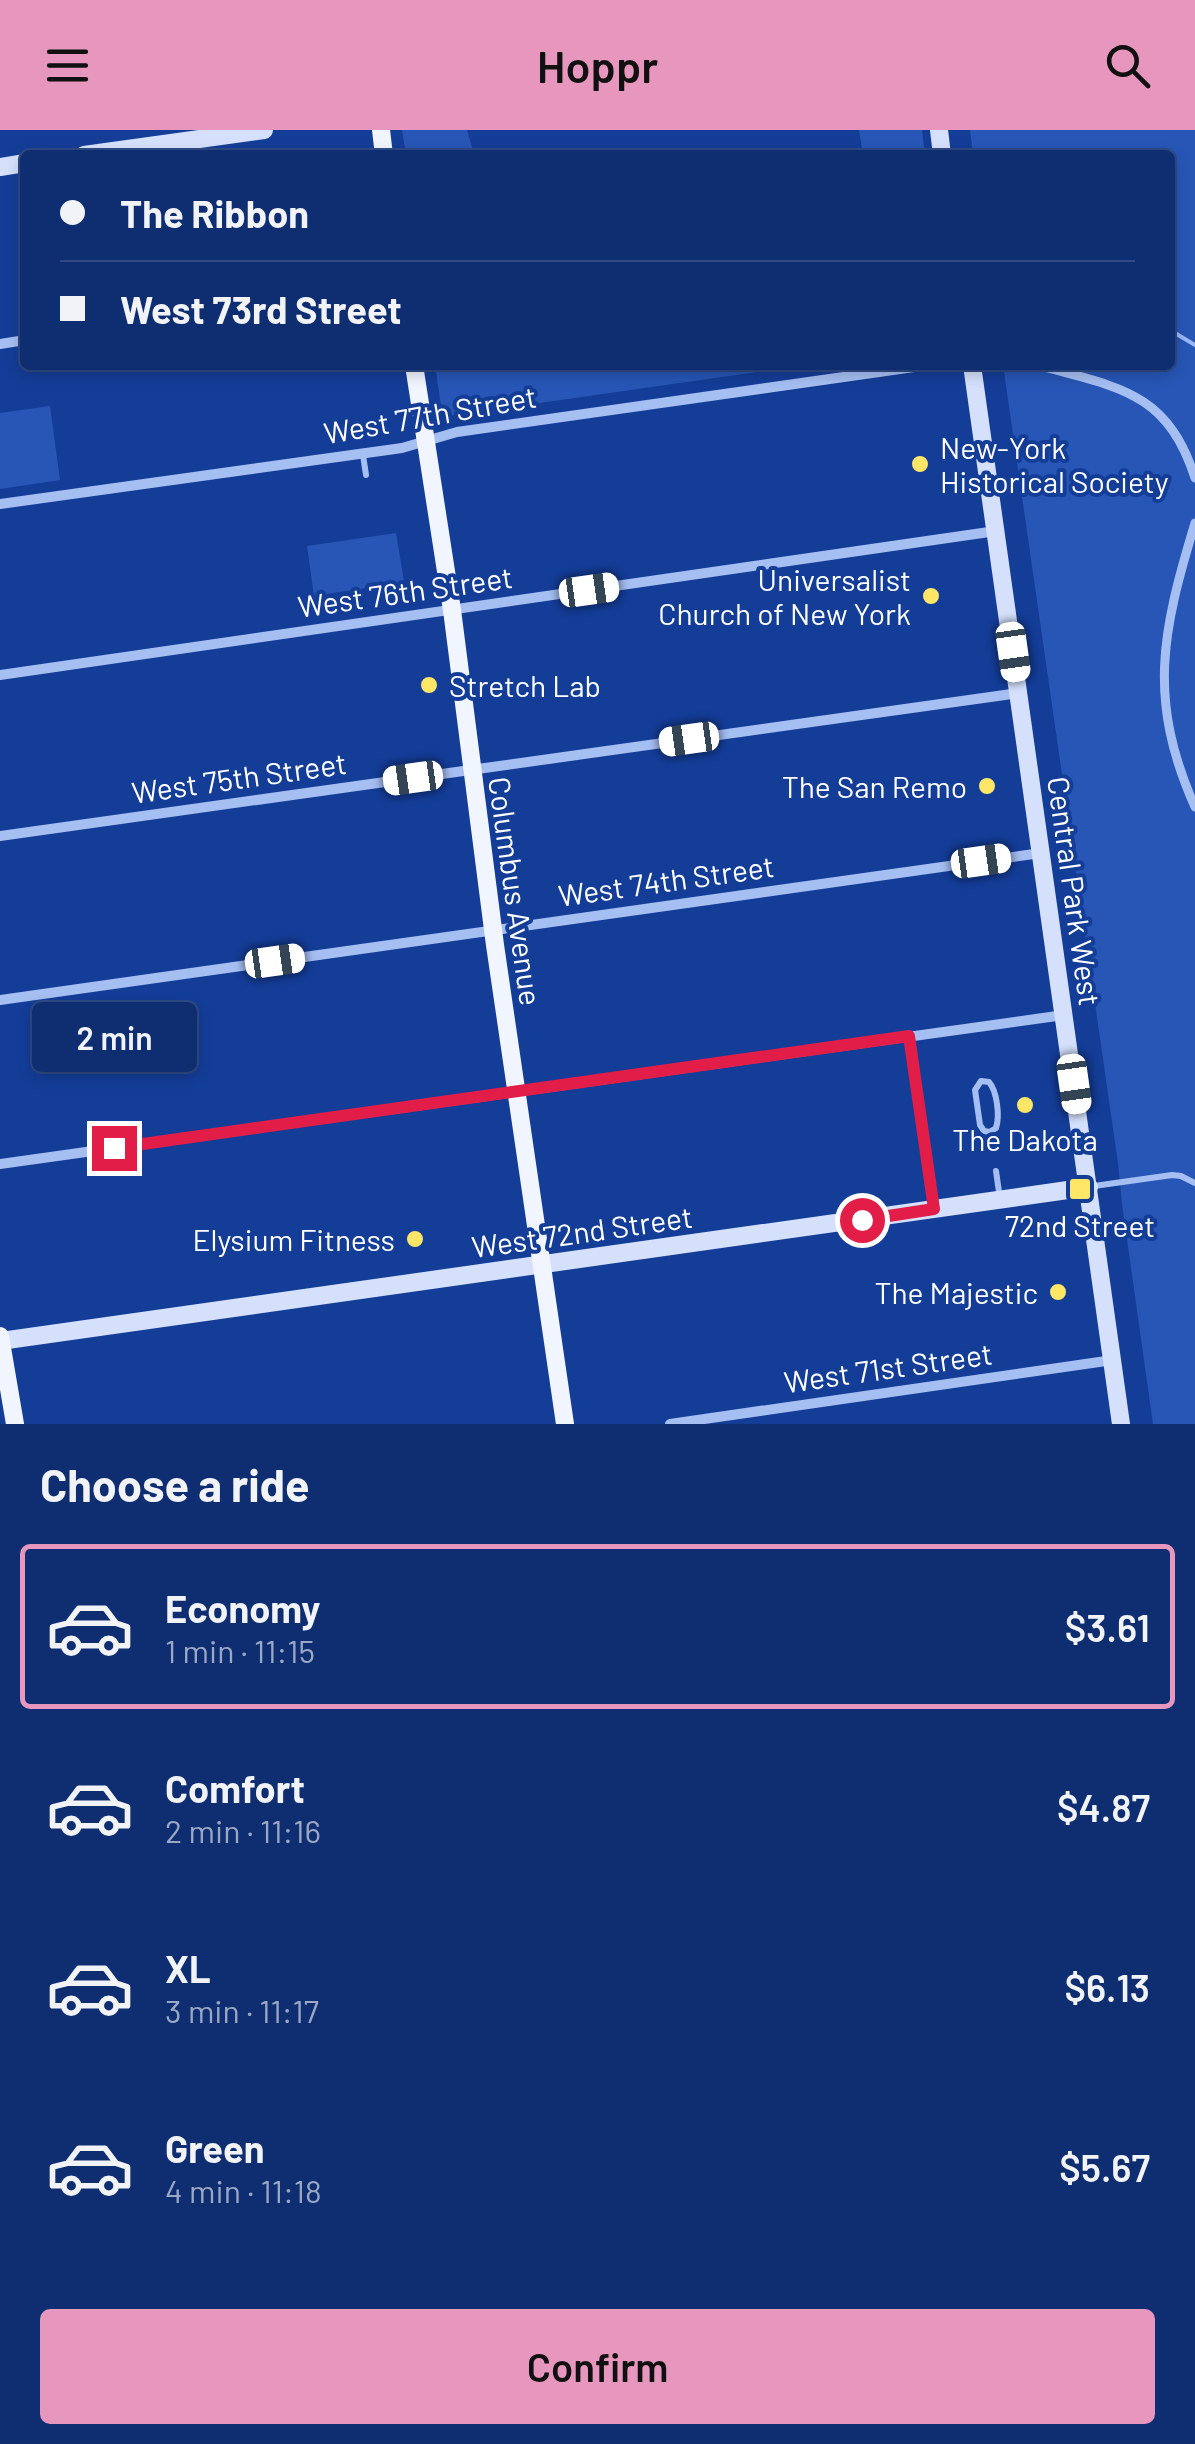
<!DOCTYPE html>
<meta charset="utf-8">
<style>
body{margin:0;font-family:Barlow,sans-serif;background:#1d3a7a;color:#f1f3f6;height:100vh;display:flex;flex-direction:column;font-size:38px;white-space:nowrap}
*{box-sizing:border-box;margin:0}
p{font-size:32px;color:#9ba8c4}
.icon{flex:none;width:55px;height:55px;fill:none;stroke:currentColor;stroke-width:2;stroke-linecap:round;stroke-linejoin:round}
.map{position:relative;height:1294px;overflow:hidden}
.panel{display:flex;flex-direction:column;background:#0f2e72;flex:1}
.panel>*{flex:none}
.guide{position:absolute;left:20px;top:20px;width:1155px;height:220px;border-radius:10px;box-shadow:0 5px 15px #0003,0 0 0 2px #2f4a84;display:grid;align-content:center;height:220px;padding:0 40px;background:#0f2e72}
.end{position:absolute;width:45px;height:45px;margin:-22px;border:12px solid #e11d48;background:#fff;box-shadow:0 0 0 5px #fff}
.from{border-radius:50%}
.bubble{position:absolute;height:70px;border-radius:10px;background:#0f2e72;box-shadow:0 5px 15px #0003,0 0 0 2px #2f4a84;font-size:32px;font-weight:600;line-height:70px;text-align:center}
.car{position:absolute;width:30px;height:60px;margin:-30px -15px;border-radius:12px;box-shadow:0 0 8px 2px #0007;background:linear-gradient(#fff 24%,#345 0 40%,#fff 0 76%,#345 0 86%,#fff 0)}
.guide b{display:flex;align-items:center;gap:35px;height:95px;font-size:38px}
.guide b+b{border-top:2px solid #2f4a84}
.guide i{width:25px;height:25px;background:#f1f3f6}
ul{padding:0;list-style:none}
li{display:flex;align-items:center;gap:30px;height:165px;margin:0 20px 15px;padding:0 20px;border:5px solid transparent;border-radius:10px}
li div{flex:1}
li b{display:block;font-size:38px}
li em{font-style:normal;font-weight:600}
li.current{border-color:#e797bd}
li>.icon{width:90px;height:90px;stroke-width:1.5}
h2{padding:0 40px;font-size:45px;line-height:120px}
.cta{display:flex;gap:20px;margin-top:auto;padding:20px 40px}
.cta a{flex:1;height:115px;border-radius:10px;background:#e797bd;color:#111;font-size:40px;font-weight:600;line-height:115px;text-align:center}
header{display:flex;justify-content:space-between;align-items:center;height:130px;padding:0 40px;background:#e797bd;color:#111;font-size:45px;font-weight:600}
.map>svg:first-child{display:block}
.green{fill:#2756b6}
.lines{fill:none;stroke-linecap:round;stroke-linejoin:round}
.stream{stroke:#98b8f5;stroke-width:4}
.service{stroke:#a6bff3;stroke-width:6}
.pedestrian{stroke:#a6bff3;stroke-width:9}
.minor{stroke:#a6bff3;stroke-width:10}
.secondary{stroke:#d5e1fc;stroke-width:18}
.primary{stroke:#f1f5ff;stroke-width:18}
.route{stroke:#e11d48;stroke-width:12}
.poi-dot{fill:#ffe667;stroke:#143d98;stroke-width:4}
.labels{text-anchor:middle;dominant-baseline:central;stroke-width:8;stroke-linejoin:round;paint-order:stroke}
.street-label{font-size:30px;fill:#fff;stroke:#143d98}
.poi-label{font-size:30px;fill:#fff;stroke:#143d98;text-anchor:end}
</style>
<header><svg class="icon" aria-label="menu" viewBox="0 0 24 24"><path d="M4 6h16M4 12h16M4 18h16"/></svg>Hoppr<svg class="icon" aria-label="search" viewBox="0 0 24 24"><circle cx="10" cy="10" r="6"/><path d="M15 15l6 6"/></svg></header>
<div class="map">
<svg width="1195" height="1294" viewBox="0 0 1195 1294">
<rect width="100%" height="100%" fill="#143d98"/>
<g class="green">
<path d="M402 0H467L474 24 406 25Z"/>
<path d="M859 0H922L925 25H863Z"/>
<path d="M970 0H1195V1294H1153L1122 1074 1118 1033 1003 235H1170V25H973Z"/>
<path d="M435 235H806L448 286 442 283Z"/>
<path d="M50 276 60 350 0 359V283Z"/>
<path d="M396 403 404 451 401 455 399 453 314 466 307 416Z"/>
</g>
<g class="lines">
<path class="stream" d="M1170 200 1195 215"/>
<g class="service">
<path d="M363 325 366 345"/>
<path d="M909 907 934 1078"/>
<path d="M981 951 989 952C997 961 1000 986 996 998L990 1002 984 1001 980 995 975 960Z"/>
<path d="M996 1041 1000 1069"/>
<path d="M1094 1056 1172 1045 1181 1046 1195 1053"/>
</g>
<g class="pedestrian">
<path d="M1037 235C1116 257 1167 260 1195 348"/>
<path d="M1195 393C1162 502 1147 569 1195 677"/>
</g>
<g class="minor">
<path d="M0 214 25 210"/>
<path d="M0 374 402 318 457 302 928 235"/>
<path d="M0 545 996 401"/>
<path d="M0 706 1019 563"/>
<path d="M0 870 1041 723"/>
<path d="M0 1034 1064 885"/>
<path d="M670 1294 1113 1230"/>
</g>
<g class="secondary">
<path d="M939 0 942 25"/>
<path d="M84 25 264 0"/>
<path d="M0 37 25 33"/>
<path d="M972 235 1121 1294"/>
<path d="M0 1211 1089 1057"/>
</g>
<g class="primary">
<path d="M381 0 384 25"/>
<path d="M414 235 452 480 495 815 565 1294"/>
<path d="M0 1206 15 1294"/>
</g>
</g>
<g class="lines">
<path class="route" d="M114 1018 909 906 934 1079 862 1090"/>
</g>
<g class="poi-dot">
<circle cx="920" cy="334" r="10"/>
<circle cx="931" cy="466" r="10"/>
<circle cx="429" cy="555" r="10"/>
<circle cx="987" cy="656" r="10"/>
<circle cx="1025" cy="975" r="10"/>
<rect x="1068" y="1047" width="24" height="24" rx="5"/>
<circle cx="415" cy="1109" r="10"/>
<circle cx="1058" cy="1162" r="10"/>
</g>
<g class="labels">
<g class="street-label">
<text transform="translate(430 284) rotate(-10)">West 77th Street</text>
<text transform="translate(405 461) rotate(-8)">West 76th Street</text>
<text transform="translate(239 647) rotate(-8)">West 75th Street</text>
<text transform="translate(666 750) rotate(-8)">West 74th Street</text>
<text transform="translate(516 761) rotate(82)">Columbus Avenue</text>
<text transform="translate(1075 761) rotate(82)">Central Park West</text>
<text transform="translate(582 1101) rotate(-8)">West 72nd Street</text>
<text transform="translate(888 1237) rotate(-8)">West 71st Street</text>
</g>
<g class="poi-label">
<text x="940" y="317" text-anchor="start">New-York<tspan x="940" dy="34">Historical Society</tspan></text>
<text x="911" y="449">Universalist<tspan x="911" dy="34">Church of New York</tspan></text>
<text x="449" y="555" text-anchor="start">Stretch Lab</text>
<text x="967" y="656">The San Remo</text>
<text x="1025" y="1009" text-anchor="middle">The Dakota</text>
<text x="1080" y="1095" text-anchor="middle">72nd Street</text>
<text x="395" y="1109">Elysium Fitness</text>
<text x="1038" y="1162">The Majestic</text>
</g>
</g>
</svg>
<i class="end from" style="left:862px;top:1090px"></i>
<i class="end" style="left:114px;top:1018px"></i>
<div class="bubble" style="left:32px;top:872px;width:165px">2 min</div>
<i class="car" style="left:589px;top:460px;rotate:82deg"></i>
<i class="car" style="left:1013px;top:522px;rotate:172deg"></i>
<i class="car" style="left:689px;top:609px;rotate:262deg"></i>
<i class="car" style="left:413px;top:648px;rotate:262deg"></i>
<i class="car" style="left:981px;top:731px;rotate:82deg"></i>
<i class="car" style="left:275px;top:831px;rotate:82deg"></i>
<i class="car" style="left:1074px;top:954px;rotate:172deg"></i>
<div class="guide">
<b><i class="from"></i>The Ribbon</b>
<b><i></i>West 73rd Street</b>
</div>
</div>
<section class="panel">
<h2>Choose a ride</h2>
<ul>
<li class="current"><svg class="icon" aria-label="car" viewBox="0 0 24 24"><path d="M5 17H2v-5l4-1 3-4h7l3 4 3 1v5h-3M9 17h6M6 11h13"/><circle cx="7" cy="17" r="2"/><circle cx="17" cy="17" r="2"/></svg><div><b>Economy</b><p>1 min · 11:15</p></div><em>$3.61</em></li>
<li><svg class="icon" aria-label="car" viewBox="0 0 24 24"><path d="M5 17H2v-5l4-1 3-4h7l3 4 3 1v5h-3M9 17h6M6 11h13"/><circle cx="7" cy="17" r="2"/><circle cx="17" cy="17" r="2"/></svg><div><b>Comfort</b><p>2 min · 11:16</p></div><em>$4.87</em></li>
<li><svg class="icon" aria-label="car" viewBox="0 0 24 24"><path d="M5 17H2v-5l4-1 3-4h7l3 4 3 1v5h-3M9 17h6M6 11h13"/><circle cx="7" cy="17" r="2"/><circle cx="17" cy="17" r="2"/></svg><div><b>XL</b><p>3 min · 11:17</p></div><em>$6.13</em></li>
<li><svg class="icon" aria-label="car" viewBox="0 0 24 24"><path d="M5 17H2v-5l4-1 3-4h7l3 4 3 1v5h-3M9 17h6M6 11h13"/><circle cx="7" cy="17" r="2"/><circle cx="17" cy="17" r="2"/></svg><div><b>Green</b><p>4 min · 11:18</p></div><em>$5.67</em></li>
</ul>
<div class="cta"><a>Confirm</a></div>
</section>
